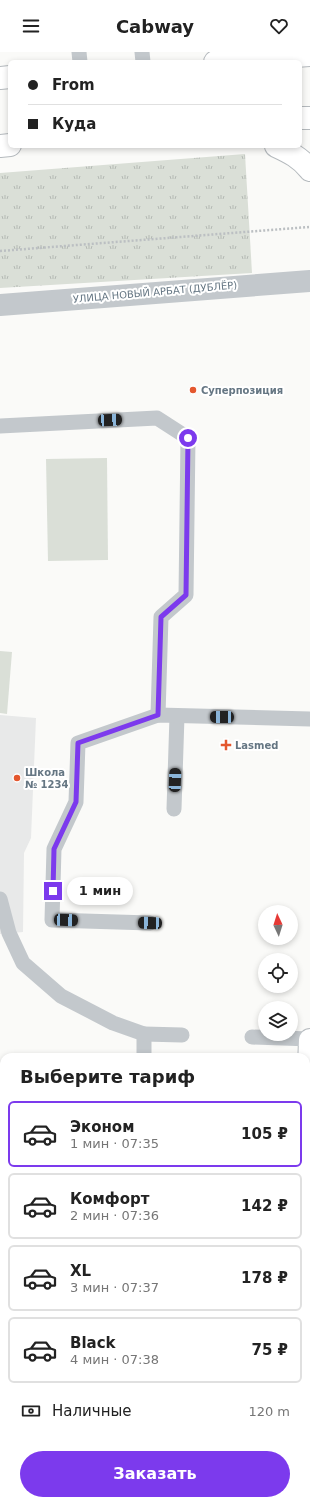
<!DOCTYPE html>
<html lang="ru">
<meta charset="utf-8">
<style>
body{margin:0;font-family:"DejaVu Sans",sans-serif;background:#f2f2f2;color:#222;height:100vh;display:flex;flex-direction:column;font-size:15px;white-space:nowrap}
*{box-sizing:border-box;margin:0}
p{font-size:13px;color:#767676}
.icon{flex:none;width:22px;height:22px;fill:none;stroke:currentColor;stroke-width:2;stroke-linecap:round;stroke-linejoin:round}
.map{position:relative;flex:1;overflow:hidden}
.panel{position:absolute;left:0px;top:1001px;width:310px;height:452px;display:flex;flex-direction:column;background:#fff;border-radius:12px 12px 0 0;box-shadow:0 2px 6px #0003}
.panel>*{flex:none}
.top-card{position:absolute;left:8px;top:8px;width:294px;height:88px;border-radius:6px;box-shadow:0 2px 6px #0003;display:grid;align-content:center;height:88px;padding:0 20px;background:#fff}
.needle{width:26px;rotate:356deg}
.buttons{position:absolute;left:258px;top:853px;display:grid;gap:8px}
.buttons a{display:grid;place-items:center;width:40px;height:40px;border-radius:50%;background:#fff;box-shadow:0 2px 6px #0003;font-size:20px}
.end{position:absolute;width:18px;height:18px;margin:-9px;border:5px solid #7c3aed;background:#fff;box-shadow:0 0 0 2px #fff}
.from{border-radius:50%}
.bubble{position:absolute;height:28px;border-radius:14px;background:#fff;box-shadow:0 2px 6px #0003;font-size:13px;font-weight:700;line-height:28px;text-align:center}
.car{position:absolute;width:12px;height:24px;margin:-12px -6px;border-radius:5px;box-shadow:0 0 3px 1px #0007;background:linear-gradient(#222 24%,#8ab4d8 0 40%,#222 0 76%,#8ab4d8 0 86%,#222 0)}
.top-card b{display:flex;align-items:center;gap:14px;height:38px;font-size:15px}
.top-card b+b{border-top:1px solid #e0e0e0}
.top-card i{width:10px;height:10px;background:#222}
ul{padding:0;list-style:none}
li{display:flex;align-items:center;gap:12px;height:66px;margin:0 8px 6px;padding:0 12px;border:2px solid #e0e0e0;border-radius:6px}
li div{flex:1}
li b{display:block;font-size:15px}
li em{font-style:normal;font-weight:700}
li.current{border-color:#7c3aed}
li>.icon{width:36px;height:36px;stroke-width:1.5}
h2{padding:0 20px;font-size:18px;line-height:48px}
.pay{display:flex;align-items:center;gap:10px;height:44px;padding:0 20px;font-size:15px}
.pay p{margin-inline-start:auto}
.primary-button{display:flex;gap:8px;margin-top:auto;padding:8px 20px}
.primary-button a{flex:1;height:46px;border-radius:24px;background:#7c3aed;color:#fff;font-size:16px;font-weight:700;line-height:46px;text-align:center}
header{display:flex;justify-content:space-between;align-items:center;height:52px;padding:0 20px;background:#fff;font-size:18px;font-weight:700}
.map>svg:first-child{display:block}
.built{fill:#e8e9e9}
.green{fill:#dadfd7}
.park{fill:url(#park-tufts)}
.lines{fill:none;stroke-linecap:round;stroke-linejoin:round}
.primary-casing{stroke:#b5babe;stroke-width:24}
.path{stroke:#bbbfc2;stroke-width:2.5;stroke-dasharray:2 2;stroke-linecap:butt}
.service{stroke:#c3c8cc;stroke-width:15}
.minor{stroke:#c3c8cc;stroke-width:22}
.tertiary{stroke:#c3c8cc;stroke-width:22}
.primary{stroke:#fff;stroke-width:22}
.route{stroke:#7c3aed;stroke-width:5}
.poi-dot{fill:#e4572e;stroke:#fff;stroke-width:1.5}
.labels{text-anchor:middle;dominant-baseline:central;stroke-width:4;stroke-linejoin:round;paint-order:stroke}
.street-label{font-size:10px;fill:#657683;stroke:#fff}
.poi-label{font-size:10px;font-weight:bold;fill:#657683;stroke:#fff;text-anchor:start}
</style>
<header><svg class="icon" aria-label="menu" viewBox="0 0 24 24"><path d="M4 6h16M4 12h16M4 18h16"/></svg>Cabway<svg class="icon" aria-label="heart" viewBox="0 0 24 24"><path d="M12 20l-8-8c-3-5 5-10 8-4 3-6 11-1 8 4z"/></svg></header>
<div class="map">
<svg width="310" height="1453" viewBox="0 0 310 1453">
<defs>
<pattern id="park-tufts" width="24" height="20" patternUnits="userSpaceOnUse"><rect width="24" height="20" fill="#dadfd7"/><path d="M3 7l-1-3M5 7V3M7 7l1-3M15 17l-1-3M17 17v-4M19 17l1-3" fill="none" stroke="#b4b9b4"/></pattern>
</defs>
<rect width="100%" height="100%" fill="#fafaf8"/>
<g class="built">
<path d="M0 663 36 666 31 786 24 801 23 880 0 882Z"/>
<rect x="0" y="1224" width="4" height="192"/>
</g>
<g class="green">
<path d="M107 406 108 508 48 509 46 407Z"/>
<path d="M0 599 12 600 7 662 0 661Z"/>
</g>
<path class="park" d="M245 102 252 221 0 236V121Z"/>
<g class="lines">
<g class="primary-casing">
<g id="primary">
<path d="M215 10 310 3"/>
<path d="M0 26 10 25"/>
<path d="M300 66H310"/>
<path d="M0 94 10 93"/>
<path d="M276 94C289 100 301 106 310 118"/>
<path d="M306 1096 310 988"/>
<path d="M306 1361 308 1453"/>
</g>
</g>
<g class="path">
<path d="M0 199 309 175"/>
<path d="M92 1449V1453"/>
</g>
<g class="service">
<path d="M79 0 80 10"/>
<path d="M142 0 143 10"/>
<path d="M0 374 157 366 188 386 186 543 161 565 158 663"/>
<path d="M174 757 177 664"/>
<path d="M0 847 9 881 23 911 61 944 113 971 144 982V1005"/>
<path d="M150 871 52 868 54 797 76 750 78 691 158 663 310 667"/>
<path d="M144 982 182 983"/>
<path d="M252 985 310 987"/>
<path d="M127 1453V1449"/>
</g>
<path class="minor" d="M0 253 310 229"/>
<path class="tertiary" d="M0 1161H4"/>
<use href="#primary" class="primary"/>
</g>
<g class="lines">
<path class="route" d="M53 839 54 797 76 750 78 691 158 663 161 565 186 543 188 386"/>
</g>
<g class="poi-dot">
<circle cx="193" cy="338" r="4"/>
<path d="M224 687h4v4h4v4h-4v4h-4v-4h-4v-4h4z"/>
<circle cx="17" cy="726" r="4"/>
</g>
<g class="labels">
<g class="street-label">
<text transform="translate(155 240) rotate(-5)">УЛИЦА НОВЫЙ АРБАТ (ДУБЛЁР)</text>
</g>
<g class="poi-label">
<text x="201" y="338">Суперпозиция</text>
<text x="235" y="693">Lasmed</text>
<text x="25" y="720">Школа<tspan x="25" dy="12">№ 1234</tspan></text>
</g>
</g>
</svg>
<div class="buttons">
<a><svg class="needle" viewBox="-14 -14 28 28"><path d="M0-13l5 13h-10z" fill="#e53935"/><path d="M0 13l5-13h-10z" fill="#767676"/></svg></a>
<a><svg class="icon" aria-label="locate" viewBox="0 0 24 24"><circle cx="12" cy="12" r="6"/><path d="M12 2v4M12 18v4M2 12h4M18 12h4"/></svg></a>
<a><svg class="icon" aria-label="layers" viewBox="0 0 24 24"><path d="M12 4l9 5-9 5-9-5zM3 14l9 5 9-5"/></svg></a>
</div>
<i class="end from" style="left:188px;top:386px"></i>
<i class="end" style="left:53px;top:839px"></i>
<div class="bubble" style="left:67px;top:825px;width:66px">1 мин</div>
<i class="car" style="left:110px;top:368px;rotate:87deg"></i>
<i class="car" style="left:222px;top:665px;rotate:271deg"></i>
<i class="car" style="left:175px;top:728px;rotate:2deg"></i>
<i class="car" style="left:66px;top:868px;rotate:92deg"></i>
<i class="car" style="left:150px;top:871px;rotate:272deg"></i>
<div class="top-card">
<b><i class="from"></i>From</b>
<b><i></i>Куда</b>
</div>
<section class="panel">
<h2>Выберите тариф</h2>
<ul>
<li class="current"><svg class="icon" aria-label="car" viewBox="0 0 24 24"><path d="M5 17H2v-5l4-1 3-4h7l3 4 3 1v5h-3M9 17h6M6 11h13"/><circle cx="7" cy="17" r="2"/><circle cx="17" cy="17" r="2"/></svg><div><b>Эконом</b><p>1 мин · 07:35</p></div><em>105 ₽</em></li>
<li><svg class="icon" aria-label="car" viewBox="0 0 24 24"><path d="M5 17H2v-5l4-1 3-4h7l3 4 3 1v5h-3M9 17h6M6 11h13"/><circle cx="7" cy="17" r="2"/><circle cx="17" cy="17" r="2"/></svg><div><b>Комфорт</b><p>2 мин · 07:36</p></div><em>142 ₽</em></li>
<li><svg class="icon" aria-label="car" viewBox="0 0 24 24"><path d="M5 17H2v-5l4-1 3-4h7l3 4 3 1v5h-3M9 17h6M6 11h13"/><circle cx="7" cy="17" r="2"/><circle cx="17" cy="17" r="2"/></svg><div><b>XL</b><p>3 мин · 07:37</p></div><em>178 ₽</em></li>
<li><svg class="icon" aria-label="car" viewBox="0 0 24 24"><path d="M5 17H2v-5l4-1 3-4h7l3 4 3 1v5h-3M9 17h6M6 11h13"/><circle cx="7" cy="17" r="2"/><circle cx="17" cy="17" r="2"/></svg><div><b>Black</b><p>4 мин · 07:38</p></div><em>75 ₽</em></li>
</ul>
<div class="pay"><svg class="icon" aria-label="cash" viewBox="0 0 24 24"><path d="M3 7h18v10H3z"/><circle cx="12" cy="12" r="2"/></svg>Наличные<p>120 m</p></div>
<div class="primary-button"><a>Заказать</a></div>
</section>
</div>
